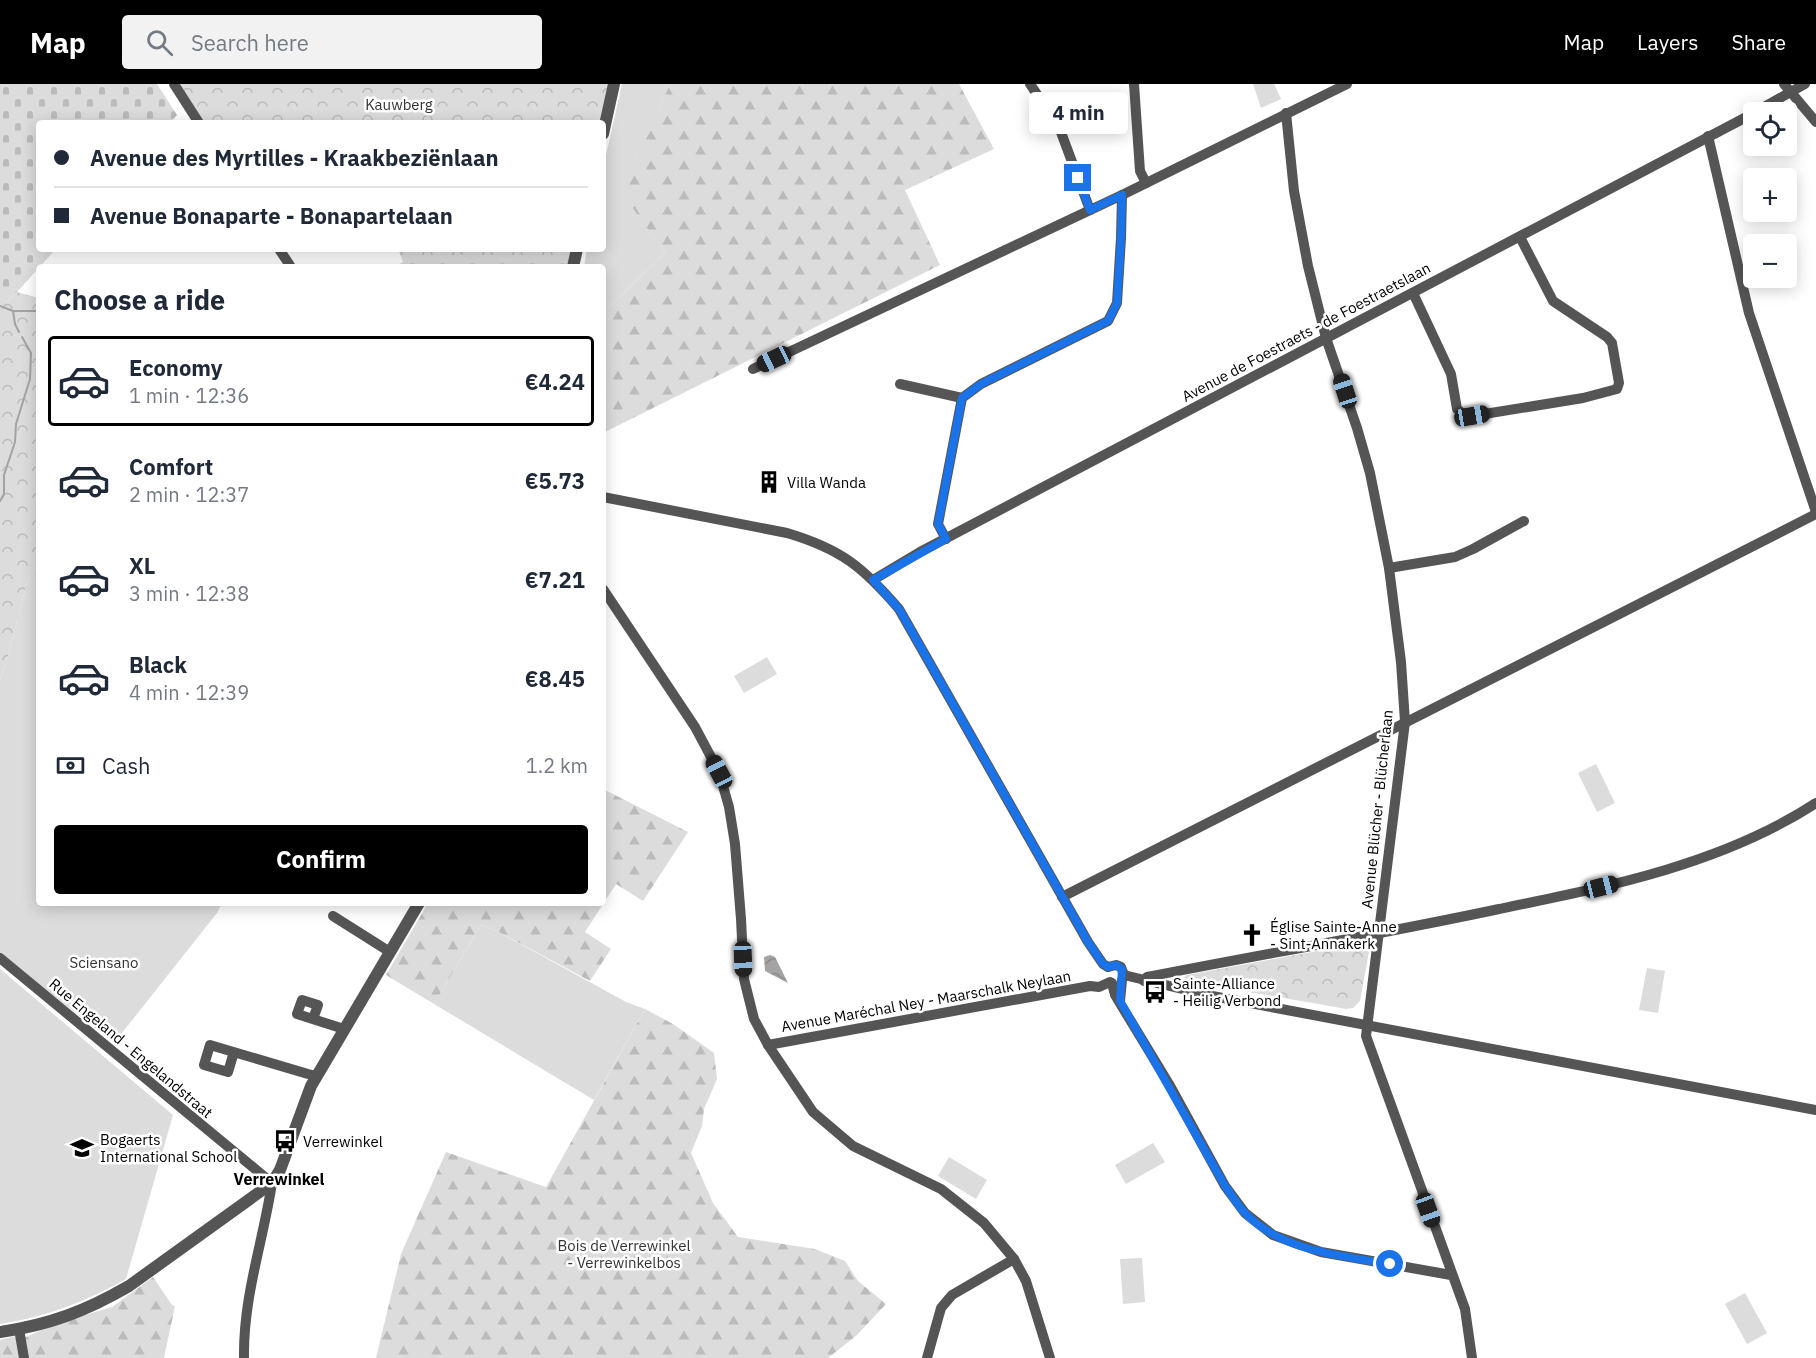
<!DOCTYPE html>
<meta charset="utf-8">
<style>
body{margin:0;font-family:"IBM Plex Sans",sans-serif;background:#f2f2f3;color:#1f2937;height:100vh;display:flex;flex-direction:column;font-size:22px;white-space:nowrap}
*{box-sizing:border-box;margin:0}
p{font-size:20px;color:#747a83}
.icon{flex:none;width:33px;height:33px;fill:none;stroke:currentColor;stroke-width:2;stroke-linecap:round;stroke-linejoin:round}
.map{position:relative;flex:1;overflow:hidden}
.side{position:absolute;left:36px;top:180px;width:570px;height:642px;display:flex;flex-direction:column;background:#fff;border-radius:6px;box-shadow:0 3px 15px #0003}
.side>*{flex:none}
.top-card{position:absolute;left:36px;top:36px;width:570px;height:132px;border-radius:6px;box-shadow:0 3px 15px #0003;display:grid;align-content:center;height:132px;padding:0 18px;background:#fff}
.buttons{position:absolute;left:1743px;top:18px;display:grid;gap:12px}
.buttons a{display:grid;place-items:center;width:54px;height:54px;border-radius:6px;background:#fff;box-shadow:0 3px 15px #0003;font-size:30px}
.end{position:absolute;width:27px;height:27px;margin:-14px;border:8px solid #1a73e8;background:#fff;box-shadow:0 0 0 3px #fff}
.from{border-radius:50%}
.bubble{position:absolute;height:42px;border-radius:6px;background:#fff;box-shadow:0 3px 15px #0003;font-size:20px;font-weight:700;line-height:42px;text-align:center}
.car{position:absolute;width:18px;height:36px;margin:-18px -9px;border-radius:8px;box-shadow:0 0 4px 2px #0007;background:linear-gradient(#222 24%,#8ab4d8 0 40%,#222 0 76%,#8ab4d8 0 86%,#222 0)}
.top-card b{display:flex;align-items:center;gap:21px;height:57px;font-size:22px}
.top-card b+b{border-top:2px solid #e0e1e3}
.top-card i{width:15px;height:15px;background:#1f2937}
ul{padding:0;list-style:none}
li{display:flex;align-items:center;gap:18px;height:90px;margin:0 12px 9px;padding:0 6px;border:3px solid transparent;border-radius:6px}
li div{flex:1}
li b{display:block;font-size:22px}
li em{font-style:normal;font-weight:700}
li.on{border-color:#000}
li>.icon{width:54px;height:54px;stroke-width:1.5}
h2{padding:0 18px;font-size:27px;line-height:72px}
.pay{display:flex;align-items:center;gap:15px;height:66px;padding:0 18px;font-size:22px}
.pay p{margin-inline-start:auto}
.primary-button{display:flex;gap:12px;margin-top:auto;padding:12px 18px}
.primary-button a{flex:1;height:69px;border-radius:6px;background:#000;color:#fff;font-size:24px;font-weight:700;line-height:69px;text-align:center}
header{display:flex;align-items:center;gap:36px;box-sizing:border-box;height:84px;padding:0 30px;background:#000;color:#fff}
header strong{font-size:28px}
nav{display:flex;gap:33px;margin-inline-start:auto;font-size:21px}
.search{width:420px;height:54px;background:#f2f2f3;display:flex;align-items:center;gap:15px;box-sizing:border-box;padding:0 21px;border-radius:6px;color:#747a83;font-size:22px}
.map>svg:first-child{display:block}
.green{fill:#dcdcdc}
.forest{fill:url(#forest-firs)}
.cemetery{fill:url(#cemetery-stones)}
.park{fill:url(#park-crowns)}
.water{fill:url(#water-waves)}
.lines{fill:none;stroke-linecap:round;stroke-linejoin:round}
.stream{stroke:#a3a3a3;stroke-width:2}
.minor{stroke:#555;stroke-width:10}
.tertiary{stroke:#555;stroke-width:12}
.route{stroke:#1a73e8;stroke-width:8}
.labels{text-anchor:middle;dominant-baseline:central;stroke-width:5;stroke-linejoin:round;paint-order:stroke}
.park-label{font-size:15px;fill:#333;stroke:#fff}
.street-label{font-size:15px;fill:#000;stroke:#fff}
.poi-label{font-size:15px;fill:#000;stroke:#fff;text-anchor:start}
.neighbourhood-label{font-size:16px;font-weight:bold;fill:#000;stroke:#fff}
</style>
<header>
<strong>Map</strong>
<div class="search"><svg class="icon" aria-label="search" viewBox="0 0 24 24"><circle cx="10" cy="10" r="6"/><path d="M15 15l6 6"/></svg>Search here</div>
<nav><a>Map</a><a>Layers</a><a>Share</a></nav>
</header>
<div class="map">
<svg width="1816" height="1274" viewBox="0 0 1816 1274">
<defs>
<pattern id="forest-firs" width="22" height="20" patternUnits="userSpaceOnUse" patternTransform="scale(1.5)"><rect width="22" height="20" fill="#dcdcdc"/><path d="M5 1l3.5 6h-7zM16 11l3.5 6h-7z" fill="#bbb"/></pattern>
<pattern id="cemetery-stones" width="16" height="16" patternUnits="userSpaceOnUse" patternTransform="scale(1.5)"><rect width="16" height="16" fill="#dcdcdc"/><path d="M2 7V4a2 2 0 0 1 4 0v3zM10 15v-3a2 2 0 0 1 4 0v3z" fill="#bbb"/></pattern>
<pattern id="park-crowns" width="20" height="18" patternUnits="userSpaceOnUse" patternTransform="scale(1.5)"><rect width="20" height="18" fill="#dcdcdc"/><path d="M2 6a3 3 0 1 1 6 0M12 15a3 3 0 1 1 6 0" fill="none" stroke="#bbb"/></pattern>
<pattern id="water-waves" width="16" height="10" patternUnits="userSpaceOnUse" patternTransform="scale(1.5)"><rect width="16" height="10" fill="#a3a3a3"/><path d="M0 5q4-4 8 0t8 0" fill="none" stroke="#8b8b8b"/></pattern>
</defs>
<rect width="100%" height="100%" fill="#fff"/>
<g class="green">
<path d="M622 0H670L623 109 665 169 603 229V183H584L587 165H603V85Z"/>
<path d="M1253 0H1274L1281 15 1261 24Z"/>
<path d="M29 491H39V819H222L217 829 114 959 0 870V597L7 576Z"/>
<path d="M767 573 777 590 744 609 734 592Z"/>
<path d="M1596 680 1615 719 1597 728 1578 689Z"/>
<path d="M481 841 495 846 626 918 645 925 594 1016 434 920Z"/>
<path d="M1647 884 1665 887 1658 929 1639 926Z"/>
<path d="M0 885 173 1031 126 1195C85 1218 46 1233 0 1240Z"/>
<path d="M1153 1059 1165 1078 1126 1100 1115 1081Z"/>
<path d="M949 1073 987 1096 976 1115 938 1092Z"/>
<path d="M1142 1174 1145 1218 1123 1220 1120 1175Z"/>
<path d="M1745 1209 1767 1249 1747 1260 1725 1220Z"/>
</g>
<g class="forest">
<path d="M670 0H959L994 65 905 106 940 181 603 349V229L665 169 622 109Z"/>
<path d="M603 705 688 748 643 817 616 800 585 848 611 865 590 897 495 846 481 841 434 920 386 891 428 819H603Z"/>
<path d="M645 925 673 940 714 969 717 995 704 1025 702 1042 691 1069 713 1119 738 1153 815 1165 845 1177 858 1197 886 1220 857 1251 828 1274H376L401 1170 446 1068 546 1103Z"/>
<path d="M153 1193 172 1221 175 1222 164 1274H0V1256L20 1251 26 1253 55 1240 112 1223Z"/>
</g>
<path class="cemetery" d="M0 0H157L177 31 170 39H39V165H56L17 208 0 224Z"/>
<g class="park">
<path d="M179 0H611L602 39H204Z"/>
<path d="M398 165H573L569 183H394L403 178Z"/>
<path d="M17 208 39 214V491H29L7 576 0 597V224Z"/>
<path d="M1355 860H1362L1368 864 1369 868 1360 917 1353 924 1346 925 1187 897 1184 893 1187 891Z"/>
</g>
<path class="water" d="M770 871 775 873 788 899 765 887 764 873Z"/>
<g class="lines">
<g class="stream">
<path d="M0 222 13 227H39"/>
<path d="M13 227 15 240 19 248"/>
<path d="M0 417 4 410V391L15 358 16 340 30 295 31 269 22 253"/>
</g>
<g class="minor">
<path d="M174 0 199 39"/>
<path d="M1030 0 1059 43 1090 126"/>
<path d="M1134 0 1140 87 1146 99"/>
<path d="M1784 0 1816 38"/>
<path d="M1755 28 1805 0"/>
<path d="M1286 29 1294 107 1308 182 1326 254 1357 344 1370 389 1389 484 1401 578 1405 638 1366 952 1465 1225 1472 1274"/>
<path d="M1708 52 1749 229 1816 428"/>
<path d="M279 165 291 183"/>
<path d="M1413 209 1451 290 1457 325 1463 330 1472 332 1583 314 1617 305 1619 299 1612 259 1607 253 1553 217 1520 153"/>
<path d="M753 285 1122 111 1347 0"/>
<path d="M900 300 962 314"/>
<path d="M603 413 787 449C841 465 863 483 899 525L1088 858 1103 880 1108 883"/>
<path d="M946 455 938 440 962 314 981 300 1108 237 1117 219 1121 154 1122 111"/>
<path d="M1389 484 1455 473 1473 465 1524 437"/>
<path d="M873 496 920 468 1754 29"/>
<path d="M603 505 695 643 719 688 729 723 735 760 741 835 744 895 754 935 768 961 813 1028 853 1062 941 1105 984 1139 1014 1175 1026 1197 1050 1274"/>
<path d="M1062 813 1816 430"/>
<path d="M333 832 390 868"/>
<path d="M0 874 272 1099C263 1158 243 1213 244 1274"/>
<path d="M1108 883 1116 881 1121 883 1124 891 1207 911 1816 1026"/>
<path d="M1144 897 1147 893C1264 870 1382 850 1499 825 1607 803 1723 780 1816 719"/>
<path d="M1112 899 1115 911 1169 1000 1225 1102 1245 1129 1273 1151 1321 1168 1451 1191"/>
<path d="M1120 917 1122 896"/>
<path d="M313 935 318 921 302 916 297 930 344 945"/>
<path d="M768 961 1090 902 1099 903 1110 898"/>
<path d="M234 968 228 988 204 981 210 961 308 990 316 992"/>
<path d="M19 1245 24 1274"/>
<path d="M927 1274 941 1224 952 1211 1014 1175"/>
</g>
<g class="tertiary">
<path d="M603 50 614 0"/>
<path d="M573 183 577 165"/>
<path d="M0 1248C49 1241 86 1227 129 1202L272 1099 280 1086 311 1002 419 819"/>
</g>
</g>
<g class="lines">
<path class="route" d="M1078 94 1090 126 1122 111 1121 154 1117 219 1108 237 981 300 962 314 938 440 946 455 873 496 899 525 1088 858 1103 880 1108 883 1116 881 1122 885 1120 917 1225 1102C1231 1110 1237 1120 1244 1128 1280 1167 1341 1172 1390 1180"/>
</g>
<defs>
<g id="building-bare" transform="scale(1.8)"><path d="M-4-6H4V6H1V3H-1V6H-4ZM-2.5-4.3h1.7v1.8h-1.7ZM.8-4.3h1.7v1.8H.8ZM-2.5-1h1.7V.8h-1.7ZM.8-1h1.7V.8H.8Z" fill="#000" stroke="#fff" stroke-width="2.5" paint-order="stroke"/></g>
<g id="church-bare" transform="scale(1.8)"><path d="M-1.2-6h2.4v3.5h3.3v2.4h-3.3V6h-2.4V-.1h-3.3v-2.4h3.3Z" fill="#000" stroke="#fff" stroke-width="2.5" paint-order="stroke"/></g>
<g id="bus-bare" transform="scale(1.8)"><path d="M-5-6H5V4H4V6H2V4H-2V6H-4V4H-5ZM-3.5-4V0h7V-4ZM-3.5 1.2v1.5H-2V1.2ZM2 1.2v1.5H3.5V1.2Z" fill="#000" stroke="#fff" stroke-width="2.5" paint-order="stroke"/></g>
<g id="school-bare" transform="scale(1.8)"><path d="M0-5L7-2L0 1L-7-2ZM-4 1L0 2.5L4 1V4Q0 6-4 4Z" fill="#000" stroke="#fff" stroke-width="2.5" paint-order="stroke"/></g>
</defs>
<g fill-rule="evenodd">
<use href="#building-bare" x="769" y="398"/>
<use href="#church-bare" x="1252" y="851"/>
<use href="#bus-bare" x="1155" y="908"/>
<use href="#bus-bare" x="285" y="1057"/>
<use href="#school-bare" x="82" y="1064"/>
</g>
<g class="labels">
<g class="park-label">
<text x="399" y="20">Kauwberg</text>
<text x="104" y="878">Sciensano</text>
<text x="624" y="1161">Bois de Verrewinkel<tspan x="624" dy="17">- Verrewinkelbos</tspan></text>
</g>
<g class="street-label">
<text transform="translate(1306 248) rotate(-28)">Avenue de Foestraets - de Foestraetslaan</text>
<text transform="translate(1377 725) rotate(-84)">Avenue Blücher - Blücherlaan</text>
<text transform="translate(926 917) rotate(-10)">Avenue Maréchal Ney - Maarschalk Neylaan</text>
<text transform="translate(131 964) rotate(40)">Rue Engeland - Engelandstraat</text>
</g>
<g class="poi-label">
<text x="787" y="398">Villa Wanda</text>
<text x="1270" y="842">Église Sainte-Anne<tspan x="1270" dy="17">- Sint-Annakerk</tspan></text>
<text x="1173" y="899">Sainte-Alliance<tspan x="1173" dy="17">- Heilig Verbond</tspan></text>
<text x="100" y="1055">Bogaerts<tspan x="100" dy="17">International School</tspan></text>
<text x="303" y="1057">Verrewinkel</text>
</g>
<g class="neighbourhood-label">
<text x="279" y="1095">Verrewinkel</text>
</g>
</g>
</svg>
<div class="buttons">
<a><svg class="icon" aria-label="locate" viewBox="0 0 24 24"><circle cx="12" cy="12" r="6"/><path d="M12 2v4M12 18v4M2 12h4M18 12h4"/></svg></a>
<a>+</a>
<a>−</a>
</div>
<i class="end from" style="left:1390px;top:1180px"></i>
<i class="end" style="left:1078px;top:94px"></i>
<div class="bubble" style="left:1029px;top:8px;width:99px">4 min</div>
<i class="car" style="left:774px;top:275px;rotate:245deg"></i>
<i class="car" style="left:1345px;top:307px;rotate:342deg"></i>
<i class="car" style="left:1472px;top:332px;rotate:80deg"></i>
<i class="car" style="left:719px;top:688px;rotate:332deg"></i>
<i class="car" style="left:1601px;top:803px;rotate:76deg"></i>
<i class="car" style="left:743px;top:875px;rotate:178deg"></i>
<i class="car" style="left:1428px;top:1126px;rotate:160deg"></i>
<div class="top-card">
<b><i class="from"></i>Avenue des Myrtilles - Kraakbeziënlaan</b>
<b><i></i>Avenue Bonaparte - Bonapartelaan</b>
</div>
<section class="side">
<h2>Choose a ride</h2>
<ul>
<li class="on"><svg class="icon" aria-label="car" viewBox="0 0 24 24"><path d="M5 17H2v-5l4-1 3-4h7l3 4 3 1v5h-3M9 17h6M6 11h13"/><circle cx="7" cy="17" r="2"/><circle cx="17" cy="17" r="2"/></svg><div><b>Economy</b><p>1 min · 12:36</p></div><em>€4.24</em></li>
<li><svg class="icon" aria-label="car" viewBox="0 0 24 24"><path d="M5 17H2v-5l4-1 3-4h7l3 4 3 1v5h-3M9 17h6M6 11h13"/><circle cx="7" cy="17" r="2"/><circle cx="17" cy="17" r="2"/></svg><div><b>Comfort</b><p>2 min · 12:37</p></div><em>€5.73</em></li>
<li><svg class="icon" aria-label="car" viewBox="0 0 24 24"><path d="M5 17H2v-5l4-1 3-4h7l3 4 3 1v5h-3M9 17h6M6 11h13"/><circle cx="7" cy="17" r="2"/><circle cx="17" cy="17" r="2"/></svg><div><b>XL</b><p>3 min · 12:38</p></div><em>€7.21</em></li>
<li><svg class="icon" aria-label="car" viewBox="0 0 24 24"><path d="M5 17H2v-5l4-1 3-4h7l3 4 3 1v5h-3M9 17h6M6 11h13"/><circle cx="7" cy="17" r="2"/><circle cx="17" cy="17" r="2"/></svg><div><b>Black</b><p>4 min · 12:39</p></div><em>€8.45</em></li>
</ul>
<div class="pay"><svg class="icon" aria-label="cash" viewBox="0 0 24 24"><path d="M3 7h18v10H3z"/><circle cx="12" cy="12" r="2"/></svg>Cash<p>1.2 km</p></div>
<div class="primary-button"><a>Confirm</a></div>
</section>
</div>
